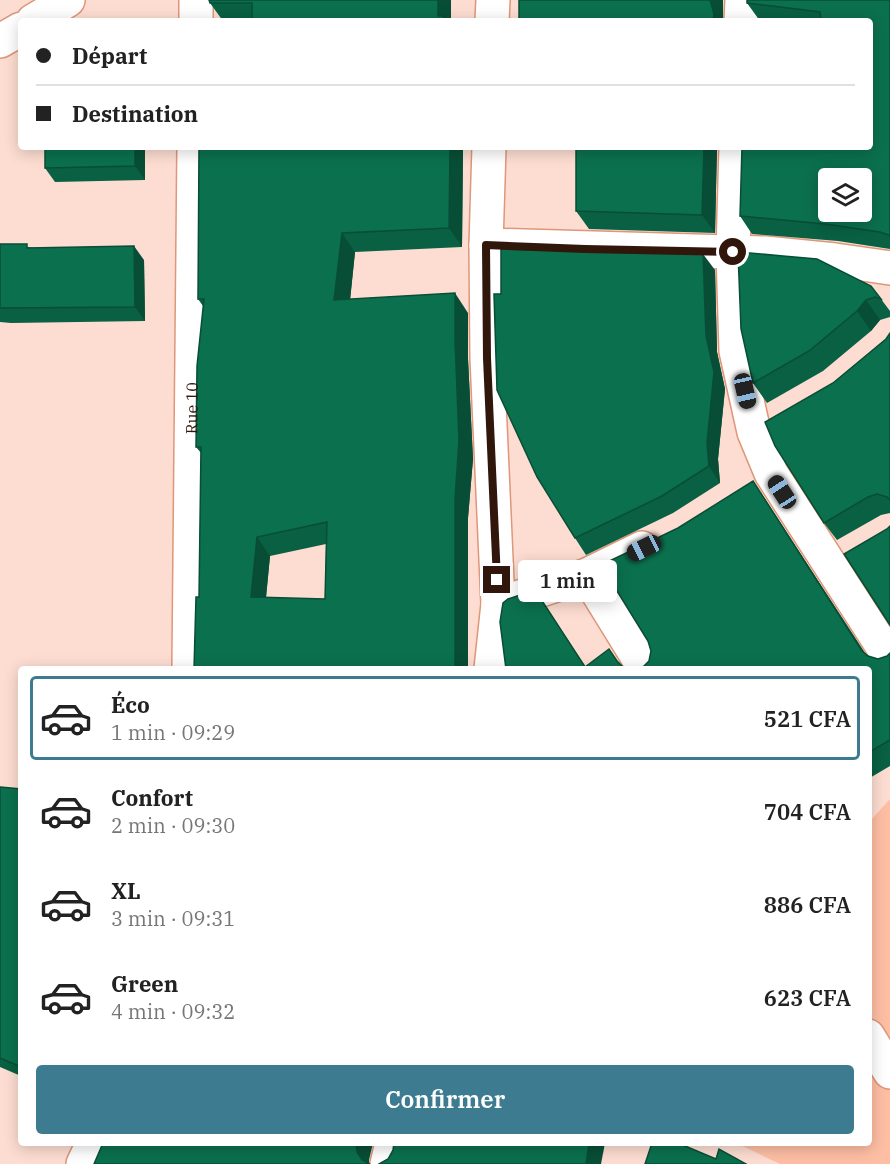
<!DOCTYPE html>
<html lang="fr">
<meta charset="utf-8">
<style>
body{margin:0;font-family:"IBM Plex Serif",serif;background:#f2f2f2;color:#222;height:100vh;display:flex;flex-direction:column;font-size:22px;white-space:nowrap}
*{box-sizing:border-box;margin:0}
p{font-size:20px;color:#767676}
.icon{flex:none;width:33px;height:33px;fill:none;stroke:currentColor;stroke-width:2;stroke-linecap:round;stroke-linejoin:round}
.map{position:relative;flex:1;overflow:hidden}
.details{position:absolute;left:18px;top:666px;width:854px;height:480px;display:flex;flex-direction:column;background:#fff;border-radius:6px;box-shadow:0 3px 15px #0003}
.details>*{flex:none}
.top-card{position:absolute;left:18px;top:18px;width:855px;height:132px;border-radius:6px;box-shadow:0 3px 15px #0003;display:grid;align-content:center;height:132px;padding:0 18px;background:#fff}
.tools{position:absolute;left:818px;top:168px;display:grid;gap:12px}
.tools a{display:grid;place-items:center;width:54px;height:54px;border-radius:6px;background:#fff;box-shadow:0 3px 15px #0003;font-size:30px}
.end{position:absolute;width:27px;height:27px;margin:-14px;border:8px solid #31160b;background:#fff;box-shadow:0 0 0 3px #fff}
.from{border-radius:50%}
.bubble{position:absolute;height:42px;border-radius:6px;background:#fff;box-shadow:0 3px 15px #0003;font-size:20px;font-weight:600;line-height:42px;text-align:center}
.car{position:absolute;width:18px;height:36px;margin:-18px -9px;border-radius:8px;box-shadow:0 0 4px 2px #0007;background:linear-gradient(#222 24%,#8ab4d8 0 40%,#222 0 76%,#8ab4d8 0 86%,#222 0)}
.top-card b{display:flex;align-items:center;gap:21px;height:57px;font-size:22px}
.top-card b+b{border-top:2px solid #e0e0e0}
.top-card i{width:15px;height:15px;background:#222}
ul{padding:10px 0 0;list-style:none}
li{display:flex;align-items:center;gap:18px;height:84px;margin:0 12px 9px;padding:0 6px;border:3px solid transparent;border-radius:6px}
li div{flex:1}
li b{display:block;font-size:22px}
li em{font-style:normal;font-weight:600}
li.selected{border-color:#3d7b90}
li>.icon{width:54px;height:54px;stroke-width:1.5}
.action{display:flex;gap:12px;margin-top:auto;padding:12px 18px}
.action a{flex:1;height:69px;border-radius:6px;background:#3d7b90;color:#fff;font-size:24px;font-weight:600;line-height:69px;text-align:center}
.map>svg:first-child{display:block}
.green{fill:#febea4}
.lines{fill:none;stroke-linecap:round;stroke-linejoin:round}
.minor-casing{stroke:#df9679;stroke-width:36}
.minor{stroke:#fff;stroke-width:33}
.wall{fill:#096042;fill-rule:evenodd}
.shaded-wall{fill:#084e36}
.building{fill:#0b704d;stroke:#084e36;stroke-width:1.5;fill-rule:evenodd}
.route{stroke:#31160b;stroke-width:8}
.labels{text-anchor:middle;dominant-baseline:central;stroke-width:6;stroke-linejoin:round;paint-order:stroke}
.street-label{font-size:16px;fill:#31160b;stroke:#fdddd1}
</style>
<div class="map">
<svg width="890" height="1164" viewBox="0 0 890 1164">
<rect width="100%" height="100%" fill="#fdddd1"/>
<path class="green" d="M890 799V1164H780L736 1143H868L869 822Z"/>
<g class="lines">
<g class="minor-casing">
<g id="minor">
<path d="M33 21 68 0"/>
<path d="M196 21V0"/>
<path d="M492 21 493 0"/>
<path d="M741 21 742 0"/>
<path d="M0 41 21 29"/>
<path d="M489 147 486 245 487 358 498 604 491 669"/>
<path d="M736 147 733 252 736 351 754 432 771 473 890 658"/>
<path d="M486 245 765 253 835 260 890 268"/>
<path d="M587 575 645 669"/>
<path d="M498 604 587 575 642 548"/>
<path id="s1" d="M189 669 194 147"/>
<path d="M868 1036 890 1072"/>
<path d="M83 1164 93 1143"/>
<path d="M387 1164 392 1143"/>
</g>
</g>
<use href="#minor" class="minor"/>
</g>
<g class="wall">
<path d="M451 0V21H223L210 3Z"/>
<path d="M890 0V249L838 241 752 234 740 216 870 147V21H760L747 3Z"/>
<path d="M45 147H144L145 148V180L55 182 45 168Z"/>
<path d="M199 147H463L462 247 355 252 350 300 468 313V359L473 459 468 518V669L199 597 201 453 196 447 203 306 198 299ZM326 544 325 599 266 598 270 556Z"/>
<path d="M576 147H717L715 233 589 229 576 211Z"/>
<path d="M0 244 144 260 145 321 11 323 0 322Z"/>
<path d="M817 259 881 299 890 311V317L880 320 871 331 823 371 767 403 753 383Z"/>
<path d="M715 270 717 352 725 389 718 459 720 483 673 513 586 555 575 538Z"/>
<path d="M890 333V513L881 515 837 540 824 523 833 383 886 339Z"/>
<path d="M753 481 765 499 865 653 868 656 878 659 887 656 890 653V766L868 779V669L643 667 649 661 651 651 678 528Z"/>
<path d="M0 787 21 789V1076L0 1067Z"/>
</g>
<g class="shaded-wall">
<path d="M438 0H451V21H441L438 16Z"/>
<path d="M710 0H723V21H713Z"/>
<path d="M135 147H144L145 148V180L135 166Z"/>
<path d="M450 147H463L462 247 449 228Z"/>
<path d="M704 147H717L715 233 702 215Z"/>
<path d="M342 233 355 252 348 320 334 300Z"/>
<path d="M134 246 144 260 145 321 135 307Z"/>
<path d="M703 254 715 270 717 352 725 389 718 459 720 483 709 466 707 443 706 336Z"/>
<path d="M455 293 468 313V359L473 459 468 518V669H455Z"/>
<path d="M866 300 880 320 871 331 857 311Z"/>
<path d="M753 481 765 499 875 669 862 651Z"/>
<path d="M257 537 270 556 264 617 251 597Z"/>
<path d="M535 590 547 608 587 669H586Z"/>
<path d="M356 1143H373L369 1160V1164H365L357 1152Z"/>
<path d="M589 1143H605L601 1164H586Z"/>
</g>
<g class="building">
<path d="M209 0H438V16H443V21H252V3H210Z"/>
<path d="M519 0H710L714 14 713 21H519Z"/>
<path d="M747 0H890V237L889 235 880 232 825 224 740 216 742 147H870V21H821L820 12 747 3ZM828 178H861V212H828Z"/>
<path d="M45 147H135V166L45 168Z"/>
<path d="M199 147H450L449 228 342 233 334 300 455 293V340L459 440 455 499V669H194L196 597H199L201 447H196L197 366 204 299H198ZM327 522 325 599 251 597 257 537Z"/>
<path d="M576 147H704L702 215 576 211Z"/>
<path d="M0 244H27V248L134 246 135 307 0 308Z"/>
<path d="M501 249 703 254 706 336 714 372 707 443 709 466 662 496 575 538 537 477 497 390 494 294H501Z"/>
<path d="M738 252 817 259 871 286 881 299 875 297 866 300 857 311 809 351 753 383 741 329Z"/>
<path d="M890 333V500L887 497 877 494 868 497 824 523 775 446 765 422 833 383 886 339Z"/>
<path d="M753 481 862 651 868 656 878 659 887 656 890 653V740L868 753V669H636L643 667 649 661 651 651 648 641 601 565 678 528Z"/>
<path d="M890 526V625L844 554 887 529Z"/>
<path d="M535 590 585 667 609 649 617 661 623 667 630 669H506L500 622 503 603 508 599Z"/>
<path d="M0 787 21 789V1067L0 1058Z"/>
<path d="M103 1143H356L357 1152 362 1160 370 1164H94Z"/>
<path d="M394 1143H589L586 1164H379L388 1159 393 1150Z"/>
<path d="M652 1143H678L716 1159 719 1149 746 1164H645Z"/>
</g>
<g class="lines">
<path class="route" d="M497 580 487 358 486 245 585 249 733 252"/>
</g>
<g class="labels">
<g class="street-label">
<text stroke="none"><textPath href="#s1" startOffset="261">Rue 10</textPath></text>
</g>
</g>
</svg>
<div class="tools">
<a><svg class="icon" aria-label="layers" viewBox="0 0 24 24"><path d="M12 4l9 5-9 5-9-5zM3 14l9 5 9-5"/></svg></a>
</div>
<i class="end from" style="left:733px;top:252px"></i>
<i class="end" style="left:497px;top:580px"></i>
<div class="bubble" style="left:518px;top:560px;width:99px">1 min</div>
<i class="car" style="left:745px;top:391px;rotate:167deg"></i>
<i class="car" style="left:782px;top:492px;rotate:327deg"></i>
<i class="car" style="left:644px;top:548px;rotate:244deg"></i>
<div class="top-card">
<b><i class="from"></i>Départ</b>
<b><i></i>Destination</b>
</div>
<section class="details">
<ul>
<li class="selected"><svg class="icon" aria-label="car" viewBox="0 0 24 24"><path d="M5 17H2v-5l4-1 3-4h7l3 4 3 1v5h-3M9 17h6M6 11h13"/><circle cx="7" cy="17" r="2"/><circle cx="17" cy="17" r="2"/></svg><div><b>Éco</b><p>1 min · 09:29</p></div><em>521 CFA</em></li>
<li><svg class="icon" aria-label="car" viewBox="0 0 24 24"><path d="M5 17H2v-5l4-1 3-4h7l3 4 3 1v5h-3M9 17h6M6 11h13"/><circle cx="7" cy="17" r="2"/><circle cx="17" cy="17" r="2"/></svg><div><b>Confort</b><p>2 min · 09:30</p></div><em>704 CFA</em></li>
<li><svg class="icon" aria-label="car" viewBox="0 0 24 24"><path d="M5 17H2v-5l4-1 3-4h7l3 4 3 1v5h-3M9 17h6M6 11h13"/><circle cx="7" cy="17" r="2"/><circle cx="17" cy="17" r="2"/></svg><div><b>XL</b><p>3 min · 09:31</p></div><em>886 CFA</em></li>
<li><svg class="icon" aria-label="car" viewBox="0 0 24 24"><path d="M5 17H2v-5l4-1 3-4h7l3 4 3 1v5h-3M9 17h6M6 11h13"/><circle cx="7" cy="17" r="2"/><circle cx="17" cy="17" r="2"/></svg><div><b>Green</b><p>4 min · 09:32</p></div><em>623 CFA</em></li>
</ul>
<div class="action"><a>Confirmer</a></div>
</section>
</div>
